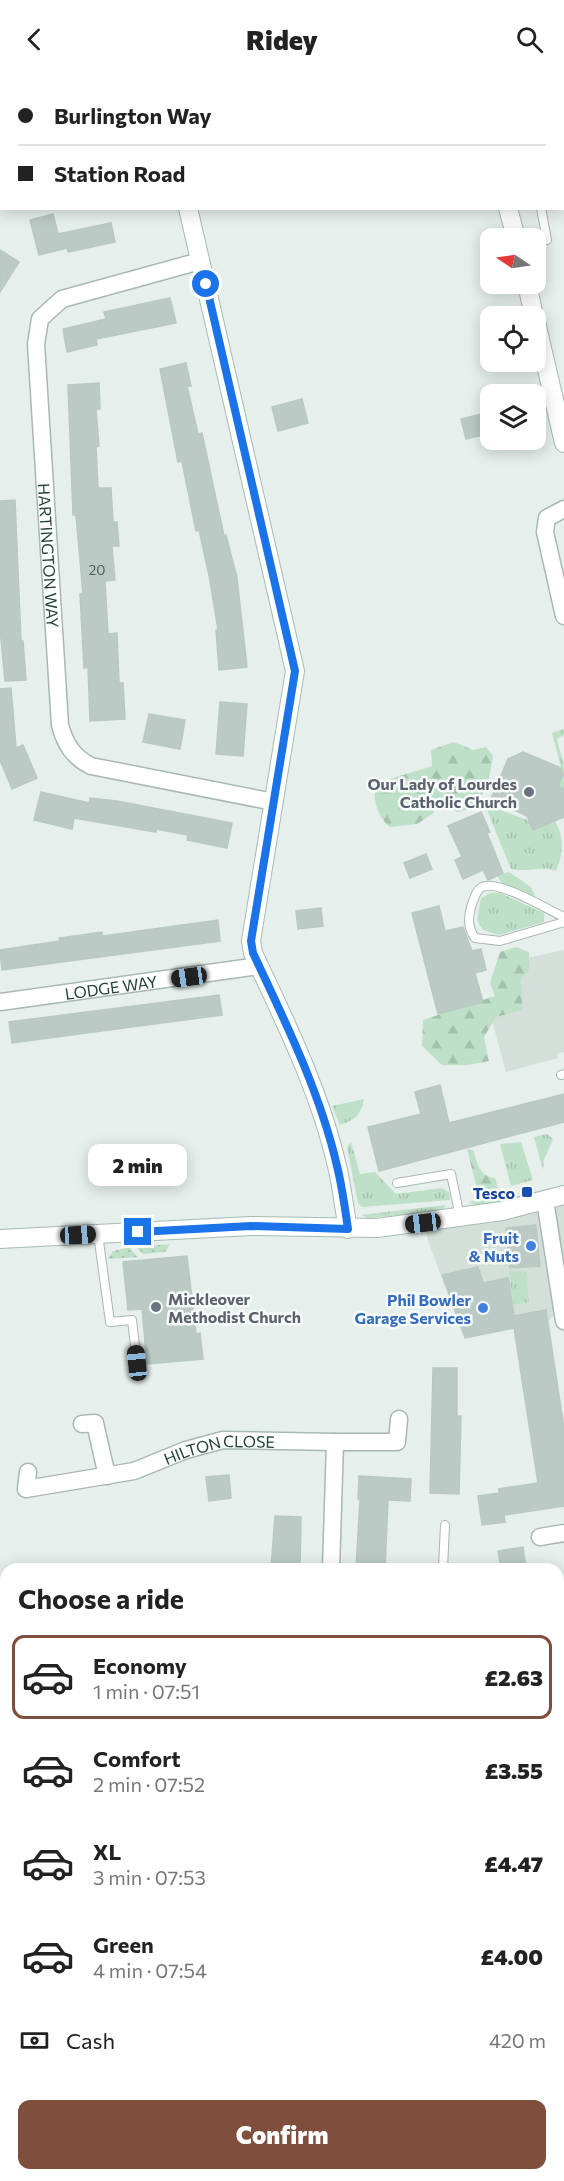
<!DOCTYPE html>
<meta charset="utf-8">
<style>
body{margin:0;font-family:Commissioner,sans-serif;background:#f6f6f6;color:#222;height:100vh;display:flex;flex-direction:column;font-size:22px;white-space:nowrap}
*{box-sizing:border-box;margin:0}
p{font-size:20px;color:#767676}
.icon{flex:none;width:33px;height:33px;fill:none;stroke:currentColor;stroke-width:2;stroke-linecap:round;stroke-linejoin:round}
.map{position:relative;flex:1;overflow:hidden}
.panel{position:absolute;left:0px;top:1485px;width:564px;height:618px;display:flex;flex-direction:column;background:#fff;border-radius:18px 18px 0 0;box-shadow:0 3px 15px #0003}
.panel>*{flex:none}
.top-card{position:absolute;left:0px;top:0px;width:564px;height:132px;box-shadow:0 3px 15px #0003;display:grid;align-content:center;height:132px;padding:0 18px;background:#fff}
.needle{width:39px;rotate:283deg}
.tools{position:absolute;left:480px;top:150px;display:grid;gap:12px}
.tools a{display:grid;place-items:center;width:66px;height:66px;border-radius:12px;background:#fff;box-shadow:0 3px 15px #0003;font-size:30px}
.end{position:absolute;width:27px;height:27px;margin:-14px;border:8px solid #1a73e8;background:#fff;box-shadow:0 0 0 3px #fff}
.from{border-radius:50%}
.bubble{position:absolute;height:42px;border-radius:12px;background:#fff;box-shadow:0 3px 15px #0003;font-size:20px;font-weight:800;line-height:42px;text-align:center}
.car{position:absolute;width:18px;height:36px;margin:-18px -9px;border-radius:8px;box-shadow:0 0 4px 2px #0007;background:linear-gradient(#222 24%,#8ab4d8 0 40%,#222 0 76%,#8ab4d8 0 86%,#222 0)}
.top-card b{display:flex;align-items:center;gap:21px;height:57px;font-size:22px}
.top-card b+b{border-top:2px solid #e0e0e0}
.top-card i{width:15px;height:15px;background:#222}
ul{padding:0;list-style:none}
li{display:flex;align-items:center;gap:18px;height:84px;margin:0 12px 9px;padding:0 6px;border:3px solid transparent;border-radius:12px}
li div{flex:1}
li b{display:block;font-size:22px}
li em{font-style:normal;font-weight:800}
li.active{border-color:#804e3d}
li>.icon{width:54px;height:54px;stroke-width:1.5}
h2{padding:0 18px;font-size:27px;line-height:72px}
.pay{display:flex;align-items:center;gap:15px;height:66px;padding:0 18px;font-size:22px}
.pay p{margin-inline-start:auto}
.cta{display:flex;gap:12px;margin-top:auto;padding:12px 18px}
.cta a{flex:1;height:69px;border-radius:12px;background:#804e3d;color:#fff;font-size:24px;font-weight:800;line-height:69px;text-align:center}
header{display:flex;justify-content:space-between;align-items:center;height:78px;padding:0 18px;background:#fff;font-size:27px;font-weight:800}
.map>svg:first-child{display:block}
.built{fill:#d4dfda}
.grass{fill:url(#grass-tufts)}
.forest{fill:url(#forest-firs)}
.cemetery{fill:url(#cemetery-stones)}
.park{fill:url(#park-dots)}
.building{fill:#bbcac4;stroke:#b8c9c2;stroke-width:1.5}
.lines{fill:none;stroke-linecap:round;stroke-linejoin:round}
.lane-casing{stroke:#a8b8b2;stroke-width:10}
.street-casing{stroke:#a8b8b2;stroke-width:19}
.secondary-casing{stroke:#a4bbb3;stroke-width:20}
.lane{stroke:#fff;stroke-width:8}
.street{stroke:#fff;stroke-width:16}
.secondary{stroke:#fff;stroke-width:18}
.route{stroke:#1a73e8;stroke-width:8}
.worship-dot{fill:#6b7280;stroke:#f7fbf9;stroke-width:2}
.transit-dot{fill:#1a4fb4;stroke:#f7fbf9;stroke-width:2}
.shop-dot{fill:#3f7fe0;stroke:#f7fbf9;stroke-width:2}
.labels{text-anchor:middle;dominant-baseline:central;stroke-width:5;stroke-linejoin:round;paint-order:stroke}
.number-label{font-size:14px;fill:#4a645c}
.street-label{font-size:16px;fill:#24423a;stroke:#f7fbf9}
.worship-label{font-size:16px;font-weight:bold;fill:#5b616d;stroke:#f7fbf9;text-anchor:end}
.transit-label{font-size:16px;font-weight:bold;fill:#164399;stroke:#f7fbf9;text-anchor:end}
.shop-label{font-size:16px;font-weight:bold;fill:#366cbe;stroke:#f7fbf9;text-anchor:end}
</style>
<header><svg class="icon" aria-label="back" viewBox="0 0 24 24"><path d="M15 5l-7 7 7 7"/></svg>Ridey<svg class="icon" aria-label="search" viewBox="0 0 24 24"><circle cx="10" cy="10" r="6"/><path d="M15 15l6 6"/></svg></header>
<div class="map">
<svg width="564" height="2103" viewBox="0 0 564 2103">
<defs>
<pattern id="grass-tufts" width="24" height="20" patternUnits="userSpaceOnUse" patternTransform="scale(1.5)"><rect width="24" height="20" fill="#bfe0c8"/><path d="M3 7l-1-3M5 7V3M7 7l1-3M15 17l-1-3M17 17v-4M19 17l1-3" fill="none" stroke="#a4c1ad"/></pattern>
<pattern id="forest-firs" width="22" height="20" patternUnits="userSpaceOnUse" patternTransform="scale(1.5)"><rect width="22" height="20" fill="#bfe0c8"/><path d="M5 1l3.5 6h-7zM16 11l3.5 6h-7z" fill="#a4c1ad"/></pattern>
<pattern id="cemetery-stones" width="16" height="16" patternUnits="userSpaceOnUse" patternTransform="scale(1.5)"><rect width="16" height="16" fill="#bfe0c8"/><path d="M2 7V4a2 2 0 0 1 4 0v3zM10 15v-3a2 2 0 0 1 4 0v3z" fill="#a4c1ad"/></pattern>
<pattern id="park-dots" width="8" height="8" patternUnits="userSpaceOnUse" patternTransform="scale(1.5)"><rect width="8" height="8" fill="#bfe0c8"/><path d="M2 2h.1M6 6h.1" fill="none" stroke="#a4c1ad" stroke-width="1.8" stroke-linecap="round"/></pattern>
</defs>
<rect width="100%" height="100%" fill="#e6efeb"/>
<g class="built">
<path d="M564 872V974L557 976 558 980 506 994 490 935 509 884Z"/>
<path d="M564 1107V1224L548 1244 465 1260 428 1163 423 1136 477 1128Z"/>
</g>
<g class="grass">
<path d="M564 651V657L557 661 564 687V711L558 708 563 697 552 655Z"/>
<path d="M486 730H495L530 743 533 751 555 743C564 758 564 775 556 793 540 787 527 795 511 791Z"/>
<path d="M509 794 531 809 536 820 503 807 497 798Z"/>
<path d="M490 815H500L544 835V844L499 857 483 852 477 842 481 820Z"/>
<path d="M364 1021C361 1037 355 1042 340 1047L332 1028Z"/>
<path d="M547 1056 553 1061 544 1082 543 1092 534 1059Z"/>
<path d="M351 1064 360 1096 375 1094 396 1116 442 1110 449 1114 450 1122 362 1129 358 1125 347 1069Z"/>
<path d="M521 1064 533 1102 511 1108 500 1066Z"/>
<path d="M499 1116 501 1123 477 1128 469 1124Z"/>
<path d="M446 1127 442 1133 368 1140 361 1137Z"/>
<path d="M509 1192 526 1194 529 1224 513 1227Z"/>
<path d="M0 1797H6V1833L0 1834Z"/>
<path d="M0 1865 6 1879V1915L0 1912Z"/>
<path d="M6 2015V2046H0V2016Z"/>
</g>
<g class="forest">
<path d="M454 664 473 672 486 669 493 678 488 707 473 730 458 734 435 724 434 735 417 746 390 749C378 739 371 721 377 705L432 688 431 672Z"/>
<path d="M516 869 529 874V892L521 901 522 932 496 939 484 959 489 983 468 987H442L422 968 423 942 495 918 490 905 500 874Z"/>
<path d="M467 1071 473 1072C478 1086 479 1098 495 1100L498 1110 478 1115Z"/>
</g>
<path class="cemetery" d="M564 1911V2103H496L494 2097H558V1912Z"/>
<g class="park">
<path d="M170 1166 165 1174 143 1176 136 1169Z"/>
<path d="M126 1170H130L138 1179 108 1181 113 1173Z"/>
</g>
<g class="building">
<path d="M53 136 58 156 111 145 115 164 68 174 67 170 39 177 30 142Z"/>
<path d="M0 172 19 184 0 214Z"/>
<path d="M170 220 176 245 96 261 97 267 67 274 63 251 106 241 104 234Z"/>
<path d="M186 285 191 308H187L198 356 202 355 224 458 226 457 237 500 247 589 219 592 216 552H218L209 497 199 452 196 453 182 383 178 384 160 291Z"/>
<path d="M99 305 100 331H96L99 368 96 369 98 410H111L113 444H117L119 468H112L115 502 105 503 108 556 117 555 119 605H123L125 641 90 643 88 589 84 590 80 516H83L76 437H73L68 307Z"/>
<path d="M302 321 308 345 278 353 272 329Z"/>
<path d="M490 334V355L466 361 461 341Z"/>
<path d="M15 422 21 563H23L26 602 5 603 0 551V423Z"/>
<path d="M11 610 16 670 23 667 37 700 12 711 0 682V611Z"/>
<path d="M220 624 247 626 243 678 216 676Z"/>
<path d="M149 636 185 642 180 671 143 664Z"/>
<path d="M523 674 561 690 563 697 558 708 564 711V739L533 752 527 738 491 721 508 681Z"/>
<path d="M41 714 89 725 90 720 117 723 232 745 227 770 187 762 188 757 156 751V754L74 740 72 751 34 742Z"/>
<path d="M481 734 490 754 487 755 503 795 488 802 483 792 463 801 455 782 462 779 448 748Z"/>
<path d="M426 776 432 791 410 800 404 785Z"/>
<path d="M439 828 445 853 463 849 472 873 481 871 486 892 475 895 483 924 438 936 412 835Z"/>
<path d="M321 830 323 848 298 851 296 833Z"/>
<path d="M218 842 220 863 2 892 0 872 60 863 59 860 102 854 103 858Z"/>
<path d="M219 917 222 937 12 965 9 944Z"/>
<path d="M440 1007 449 1045 564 1016V1044L379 1093 368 1049 421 1036 415 1014Z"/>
<path d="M536 1147 540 1188 510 1190 506 1150Z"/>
<path d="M187 1178 196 1256 200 1255 203 1281 147 1286 142 1231 128 1232 123 1184Z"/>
<path d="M478 1189 483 1205 508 1200 514 1238 546 1232 564 1350V1428L504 1437 505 1444 482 1447 478 1418 499 1415V1411L538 1405 514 1250 465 1260 442 1197Z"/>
<path d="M433 1290H457V1338H461L459 1416 430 1415Z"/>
<path d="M229 1397 231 1420 209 1423 206 1399Z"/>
<path d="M359 1398 411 1401 410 1423 388 1422 385 1491H356L360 1421H358Z"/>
<path d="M275 1438 301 1439 300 1491H271Z"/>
<path d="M523 1469 526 1491H501L498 1473Z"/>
</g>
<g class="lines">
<g class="lane-casing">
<g id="lane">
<path d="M517 0V2"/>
<path d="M536 164 547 162 541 130"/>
<path d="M564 839C548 832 498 801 482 809 475 813 474 822 471 829 468 841 468 850 475 860L500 863 564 844"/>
<path d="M561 997 564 996"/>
<path d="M397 1105 451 1096 460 1139"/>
<path d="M98 1156 110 1244 132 1242 137 1285"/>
<path d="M443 1491 445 1447"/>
<path d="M0 1564H6"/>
<path d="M558 1763H564"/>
<path d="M0 1787 6 1786"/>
</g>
</g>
<g class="street-casing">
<g id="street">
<path id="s1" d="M200 183 62 221 40 241 36 266 60 647C65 666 73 679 91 688L274 724"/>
<path d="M564 431 547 440 545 454 564 538"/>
<path id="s2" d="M0 924 259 888"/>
<path d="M545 1122 564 1243"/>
<path d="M82 1346 95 1345 107 1398"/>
<path id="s3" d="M28 1394 26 1411 134 1393 186 1372 223 1362 335 1364"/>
<path d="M540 1459 564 1455"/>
<path d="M331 1491 335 1364H397L399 1341"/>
<path d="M39 2097V2103"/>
<path d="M408 2097V2103"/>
</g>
</g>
<g class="secondary-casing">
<g id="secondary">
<path d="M158 0V2"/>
<path d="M476 0 477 2"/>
<path d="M188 130 295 593 251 863 253 875C285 943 320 1014 337 1088 342 1108 344 1130 348 1151"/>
<path d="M508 130 516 160"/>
<path d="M527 206 534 238"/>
<path d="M536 244 564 365"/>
<path d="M0 1161 251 1148 377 1150 502 1133 564 1117"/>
<path d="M0 1635H6"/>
<path d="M558 1640H564"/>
<path d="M224 2103 225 2097"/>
</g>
</g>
<use href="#lane" class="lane"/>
<use href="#street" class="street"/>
<use href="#secondary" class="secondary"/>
</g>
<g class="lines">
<path class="route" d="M138 1154 251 1148 348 1151C345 1130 342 1108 337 1088 320 1014 285 943 253 875L251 863 295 593 206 206"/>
</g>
<g class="worship-dot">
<circle cx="529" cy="714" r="6"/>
<circle cx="156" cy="1229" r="6"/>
</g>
<rect class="transit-dot" x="521" y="1108" width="12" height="12" rx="3"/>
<g class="shop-dot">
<circle cx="531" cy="1168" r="6"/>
<circle cx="483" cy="1230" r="6"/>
</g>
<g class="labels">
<g class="number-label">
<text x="97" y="491">20</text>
</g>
<g class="street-label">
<text stroke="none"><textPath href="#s1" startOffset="410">HARTINGTON WAY</textPath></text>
<text stroke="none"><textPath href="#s2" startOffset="112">LODGE WAY</textPath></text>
<text stroke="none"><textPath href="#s3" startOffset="216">HILTON CLOSE</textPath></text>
</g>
<g class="worship-label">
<text x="517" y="705">Our Lady of Lourdes<tspan x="517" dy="18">Catholic Church</tspan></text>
<text x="168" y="1220" text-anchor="start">Mickleover<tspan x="168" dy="18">Methodist Church</tspan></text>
</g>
<g class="transit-label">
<text x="515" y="1114">Tesco</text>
</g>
<g class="shop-label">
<text x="519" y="1159">Fruit<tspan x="519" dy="18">&amp; Nuts</tspan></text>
<text x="471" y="1221">Phil Bowler<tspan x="471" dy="18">Garage Services</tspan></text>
</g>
</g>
</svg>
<div class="tools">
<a><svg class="needle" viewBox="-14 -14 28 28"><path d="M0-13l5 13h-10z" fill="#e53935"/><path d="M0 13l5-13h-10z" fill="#767676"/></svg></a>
<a><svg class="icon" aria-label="locate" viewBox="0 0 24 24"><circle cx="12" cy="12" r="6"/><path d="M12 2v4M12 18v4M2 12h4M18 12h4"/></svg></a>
<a><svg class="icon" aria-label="layers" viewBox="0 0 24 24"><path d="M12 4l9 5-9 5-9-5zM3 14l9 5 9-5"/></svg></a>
</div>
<i class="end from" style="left:206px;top:206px"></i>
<i class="end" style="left:138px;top:1154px"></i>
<div class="bubble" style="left:88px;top:1066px;width:99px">2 min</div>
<i class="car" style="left:189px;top:899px;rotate:262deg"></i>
<i class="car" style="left:423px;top:1145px;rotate:263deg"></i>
<i class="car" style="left:78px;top:1157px;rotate:87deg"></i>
<i class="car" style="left:137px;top:1285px;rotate:354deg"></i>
<div class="top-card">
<b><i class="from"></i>Burlington Way</b>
<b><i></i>Station Road</b>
</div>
<section class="panel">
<h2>Choose a ride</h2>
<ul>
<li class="active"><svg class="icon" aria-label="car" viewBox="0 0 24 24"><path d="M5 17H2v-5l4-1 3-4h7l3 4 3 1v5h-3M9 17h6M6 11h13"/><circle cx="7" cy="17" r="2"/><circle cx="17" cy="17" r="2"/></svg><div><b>Economy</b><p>1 min · 07:51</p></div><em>£2.63</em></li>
<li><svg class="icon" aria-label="car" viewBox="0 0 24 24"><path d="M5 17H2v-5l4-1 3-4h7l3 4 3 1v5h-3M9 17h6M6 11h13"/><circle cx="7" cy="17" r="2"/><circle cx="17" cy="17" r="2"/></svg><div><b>Comfort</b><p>2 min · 07:52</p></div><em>£3.55</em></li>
<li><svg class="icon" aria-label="car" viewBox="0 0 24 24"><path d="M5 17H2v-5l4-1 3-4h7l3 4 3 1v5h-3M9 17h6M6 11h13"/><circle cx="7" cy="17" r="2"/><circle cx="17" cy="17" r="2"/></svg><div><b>XL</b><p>3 min · 07:53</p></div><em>£4.47</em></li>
<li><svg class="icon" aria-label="car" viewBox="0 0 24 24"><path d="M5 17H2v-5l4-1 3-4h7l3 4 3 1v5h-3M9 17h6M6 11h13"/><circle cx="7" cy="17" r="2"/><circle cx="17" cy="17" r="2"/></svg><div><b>Green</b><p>4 min · 07:54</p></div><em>£4.00</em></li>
</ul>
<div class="pay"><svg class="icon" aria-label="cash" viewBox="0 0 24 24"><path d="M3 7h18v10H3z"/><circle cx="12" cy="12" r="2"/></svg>Cash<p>420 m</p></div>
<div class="cta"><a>Confirm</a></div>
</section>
</div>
